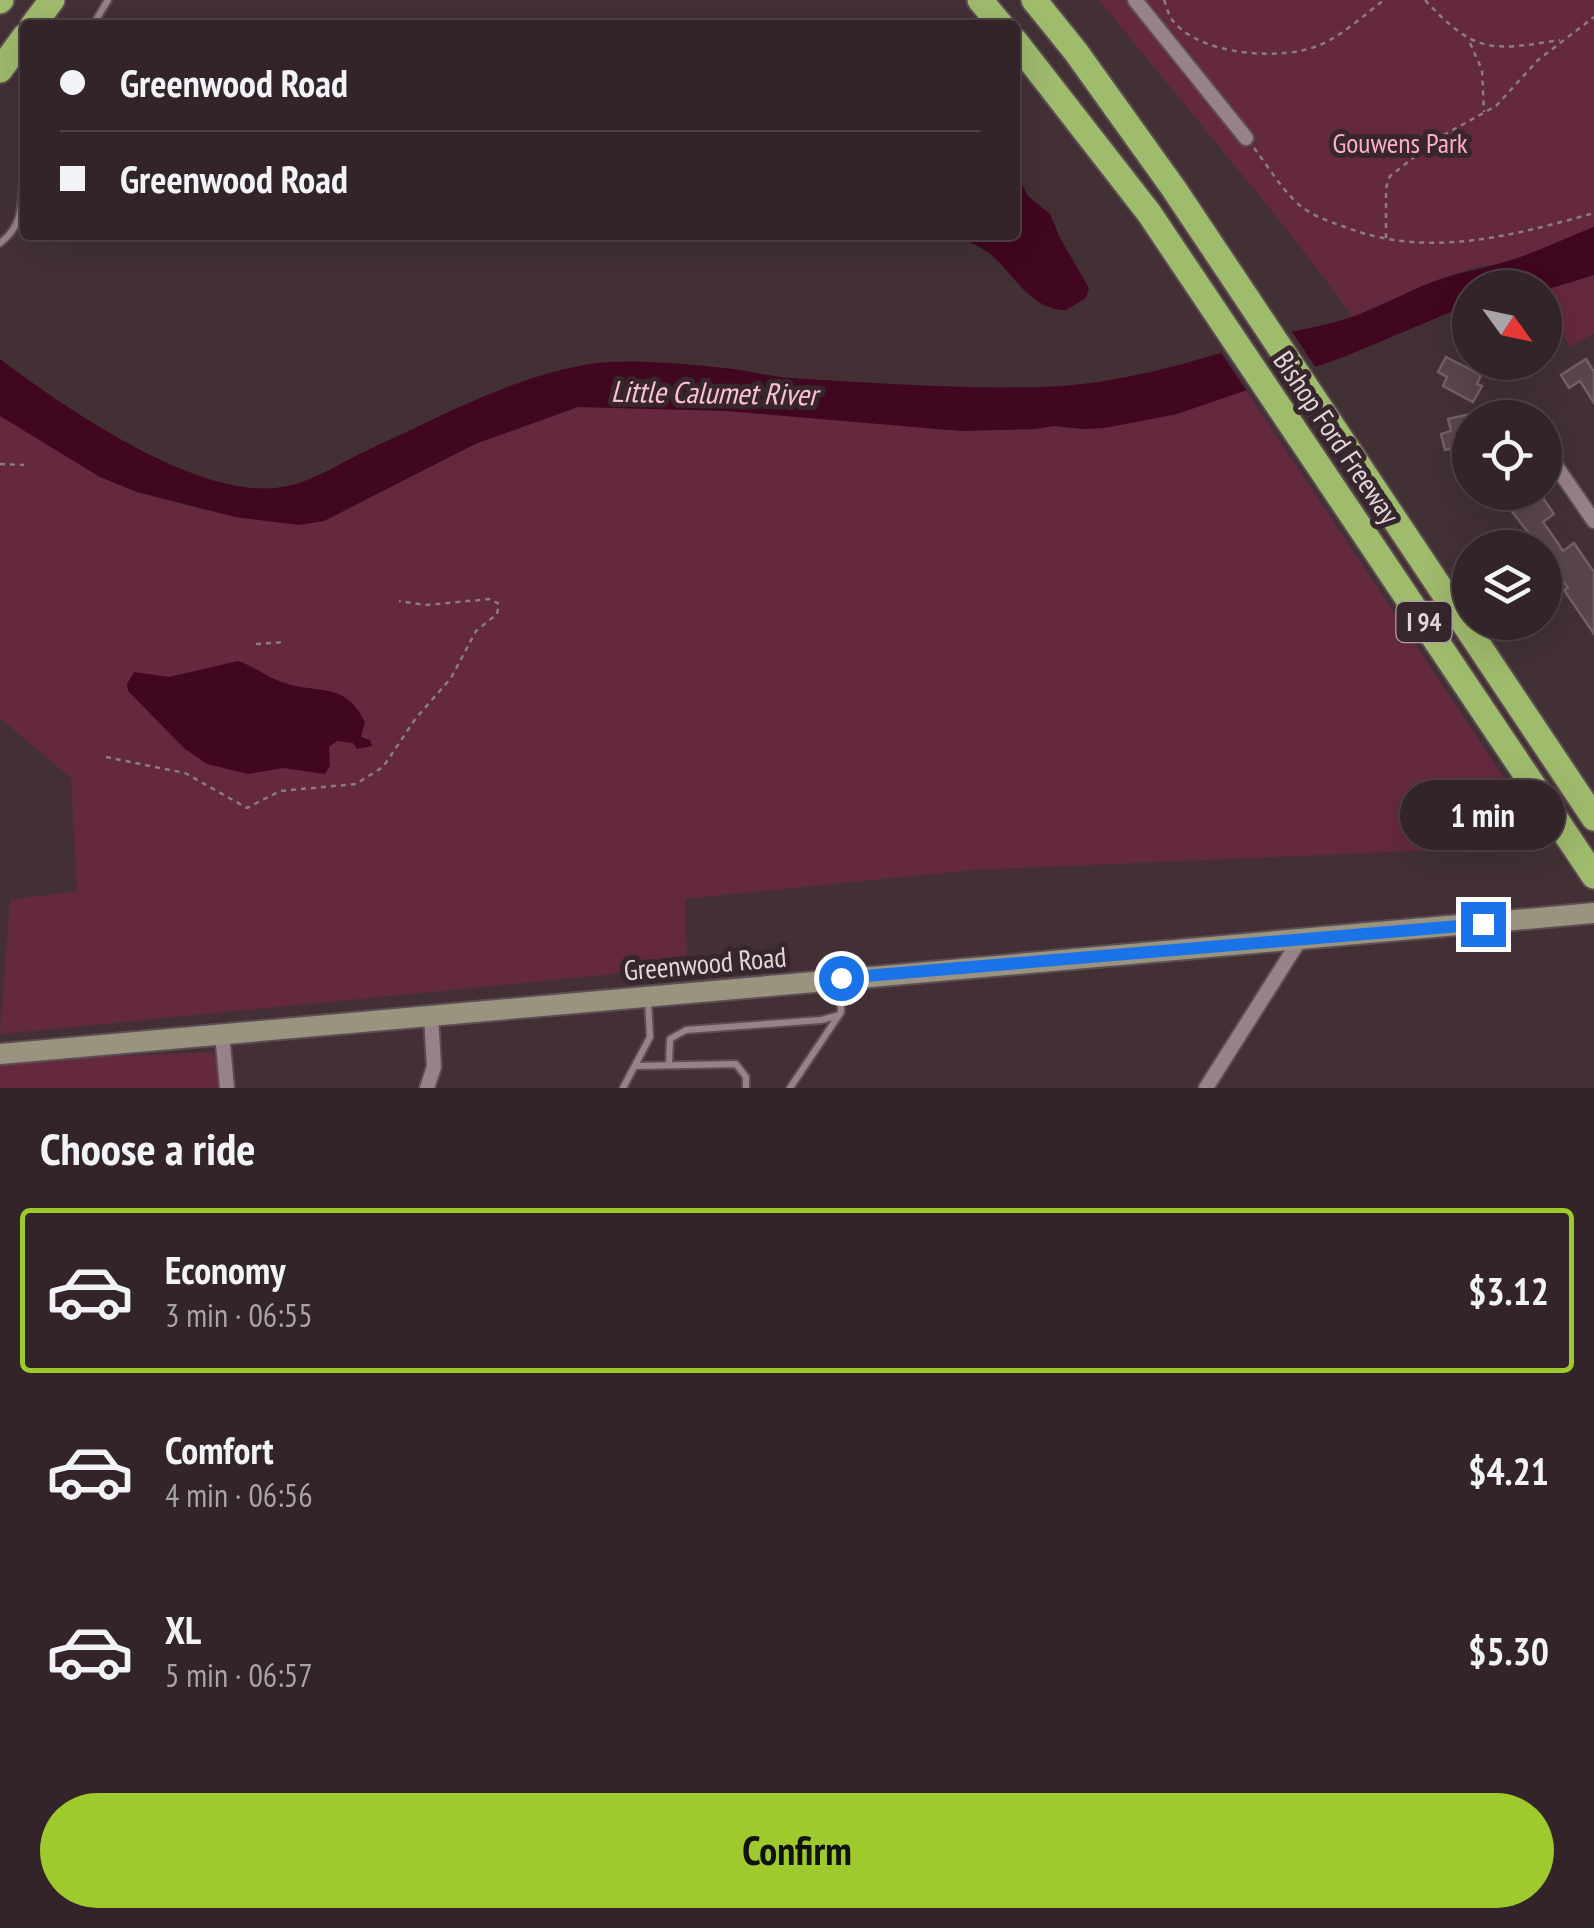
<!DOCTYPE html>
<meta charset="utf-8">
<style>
body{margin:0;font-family:"PT Sans Narrow",sans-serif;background:#3d3034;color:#f1f3f6;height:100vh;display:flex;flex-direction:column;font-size:38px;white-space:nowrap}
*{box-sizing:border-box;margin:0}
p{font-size:32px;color:#a8a4a8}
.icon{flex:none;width:55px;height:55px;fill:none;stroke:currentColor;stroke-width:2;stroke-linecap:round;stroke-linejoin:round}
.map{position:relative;height:1088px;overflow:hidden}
.details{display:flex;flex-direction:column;background:#322428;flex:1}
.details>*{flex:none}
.guide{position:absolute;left:20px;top:20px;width:1000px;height:220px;border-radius:10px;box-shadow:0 10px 40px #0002,0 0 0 2px #4d4145;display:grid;align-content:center;height:220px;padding:0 40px;background:#322428}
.needle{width:65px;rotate:123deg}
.buttons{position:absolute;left:1452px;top:270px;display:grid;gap:20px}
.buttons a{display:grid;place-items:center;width:110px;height:110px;border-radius:50%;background:#322428;box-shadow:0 10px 40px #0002,0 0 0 2px #4d4145;font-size:50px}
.end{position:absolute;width:45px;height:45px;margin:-22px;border:12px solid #1a73e8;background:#fff;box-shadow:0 0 0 5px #fff}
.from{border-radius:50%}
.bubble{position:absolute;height:70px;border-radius:35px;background:#322428;box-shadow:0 10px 40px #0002,0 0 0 2px #4d4145;font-size:32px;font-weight:600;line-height:70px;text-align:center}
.guide b{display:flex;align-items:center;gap:35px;height:95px;font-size:38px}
.guide b+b{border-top:2px solid #4d4145}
.guide i{width:25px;height:25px;background:#f1f3f6}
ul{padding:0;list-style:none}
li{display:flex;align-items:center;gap:30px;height:165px;margin:0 20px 15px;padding:0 20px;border:5px solid transparent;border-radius:10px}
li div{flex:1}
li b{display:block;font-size:38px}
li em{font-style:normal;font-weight:600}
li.on{border-color:#9eca2e}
li>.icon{width:90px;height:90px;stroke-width:1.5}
h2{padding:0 40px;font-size:45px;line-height:120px}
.cta{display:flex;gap:20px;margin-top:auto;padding:20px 40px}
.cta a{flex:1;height:115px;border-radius:60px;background:#9eca2e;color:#111;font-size:40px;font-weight:600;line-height:115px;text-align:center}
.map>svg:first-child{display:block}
.green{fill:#65293f}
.water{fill:#410620}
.pier{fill:#423035}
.building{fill:#59464c;stroke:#735f64;stroke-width:2.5}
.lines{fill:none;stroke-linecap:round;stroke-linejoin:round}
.lane-casing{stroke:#5c4d52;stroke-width:10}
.street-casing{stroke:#5c4d52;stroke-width:18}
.secondary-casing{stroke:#5c4d52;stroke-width:24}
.highway-casing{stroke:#5c4d52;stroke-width:29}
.path{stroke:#8b7c80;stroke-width:2.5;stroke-dasharray:5 5;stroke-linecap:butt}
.lane{stroke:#978288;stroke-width:6}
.street{stroke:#978288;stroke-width:14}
.secondary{stroke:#999380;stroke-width:20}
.highway{stroke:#9fbb6c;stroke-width:25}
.route{stroke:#1a73e8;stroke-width:12}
.labels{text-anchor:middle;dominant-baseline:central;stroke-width:10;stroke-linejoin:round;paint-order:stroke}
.shield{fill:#37262b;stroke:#afa1a5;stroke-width:2.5}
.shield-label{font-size:25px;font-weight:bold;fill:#e2d6d9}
.park-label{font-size:28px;fill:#fcaec5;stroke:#37262b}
.street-label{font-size:28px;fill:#e2d6d9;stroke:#37262b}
.water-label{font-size:30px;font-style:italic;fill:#fdc1d2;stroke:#37262b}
</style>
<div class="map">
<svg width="1594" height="1088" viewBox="0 0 1594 1088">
<rect width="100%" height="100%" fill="#423035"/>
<g class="green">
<path d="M1099 0H1594V227L1548 247 1503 263 1471 268 1417 288 1353 317 1289 232Z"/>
<path d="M1594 275V333L1570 347 1545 300V290Z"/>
<path d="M1245 389 1549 845 974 870 685 899 687 967 0 1034 10 900 77 891 71 778 0 718V415L100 477 137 492 200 509 324 521 475 444 578 407 727 411 961 431 1036 429 1053 426 1084 429 1177 414Z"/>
<path d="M214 1052 219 1088H0V1061Z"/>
</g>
<g class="water">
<path d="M1015 171 1028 196 1050 214 1060 238 1089 288 1086 298 1066 310C1033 310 1016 279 996 259 984 247 968 242 954 235H1015Z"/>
<path d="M1594 227V275L1545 290 1470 288V304L1341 358 1177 414 1105 428 1084 429 1053 426 1036 429 961 431 727 411 578 407 475 444 324 521 299 525 235 517 137 492 100 477 0 416V359C62 406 174 482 253 488 303 492 328 468 370 449 440 417 514 376 590 364 632 358 683 364 725 368 748 370 769 377 792 378 872 383 956 389 1037 387 1119 386 1198 360 1276 336 1300 329 1325 326 1349 318 1378 308 1406 292 1435 281 1459 272 1483 269 1508 261 1538 252 1565 238 1594 227Z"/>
<path d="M238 661C254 666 266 677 282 682 317 695 345 680 365 722L361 737 370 740 372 746 357 749 353 743 337 741 329 747 330 766 325 774 283 768 248 774 207 764 185 749 128 691 127 684 134 672 169 677Z"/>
</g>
<path class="pier" d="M1289 327 1318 371 1248 393 1218 348Z"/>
<g class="building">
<path d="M1446 357 1481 375 1477 384 1482 386 1473 402 1443 386 1447 377 1438 372Z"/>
<path d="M1586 359 1594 372V403L1580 381 1569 388 1561 375Z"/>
<path d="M1470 414V444L1445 450 1441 434 1451 431 1448 419Z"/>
<path d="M1497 492H1539L1554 514 1543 522 1551 533 1563 551 1574 543 1594 572V634L1564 590 1568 588 1545 556V548H1540Z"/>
</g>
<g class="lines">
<g class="lane-casing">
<g id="lane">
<path d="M93 25 108 0"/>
<path d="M0 243C28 222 19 197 25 166"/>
<path d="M669 1065 670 1039 686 1030 821 1020 836 1016"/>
<path d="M636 1066 736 1064 746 1077V1088"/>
<path d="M623 1088 650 1037 648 1001"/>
<path d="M790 1088 841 1012V984"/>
</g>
</g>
<g class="street-casing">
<g id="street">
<path d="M1135 0 1246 138"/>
<path d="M1523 417V418"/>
<path d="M1545 450 1594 521"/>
<path d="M222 1033 227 1088"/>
<path d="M427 1088 434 1067 431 1015"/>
<path d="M1206 1088 1299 941"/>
</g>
</g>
<g class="secondary-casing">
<path id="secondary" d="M0 1054 1594 913"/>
</g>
<g class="highway-casing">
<g id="highway">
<path d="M980 0 1001 25"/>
<path d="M1034 0 1076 52 1174 189 1594 818"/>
<path d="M0 1 1 0"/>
<path d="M33 25 52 0"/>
<path d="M1015 41 1149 213 1594 876"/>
<path d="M0 70 25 36"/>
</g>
</g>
<g class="path">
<path d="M1164 0C1167 7 1168 15 1173 21 1201 56 1282 61 1320 45 1343 35 1364 15 1384 0"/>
<path d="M1425 0C1475 54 1491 51 1560 40"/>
<path d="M1470 43 1482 70 1484 112"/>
<path d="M1254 148C1268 166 1280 187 1297 203 1310 215 1328 221 1345 227 1427 259 1512 236 1594 213"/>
<path d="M1386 238V188L1390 176 1440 137 1496 106 1538 60 1594 17"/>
<path d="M0 464 24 465"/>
<path d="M256 644 286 642"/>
<path d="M106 757 185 773 247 808 280 791 356 784 383 767 416 718 451 678 476 631 497 614 499 604 490 599 426 605 399 601"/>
</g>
<use href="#lane" class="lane"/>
<use href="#street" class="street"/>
<use href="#secondary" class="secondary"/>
<use href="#highway" class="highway"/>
</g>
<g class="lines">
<path class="route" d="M841 978 1483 924"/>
</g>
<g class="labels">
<rect class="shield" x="1396.5" y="602" width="55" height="40" rx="8"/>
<g class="shield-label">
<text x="1424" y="622">I 94</text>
</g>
<g class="park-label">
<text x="1400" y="142">Gouwens Park</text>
</g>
<g class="street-label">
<text transform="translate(1337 437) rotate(56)">Bishop Ford Freeway</text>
<text transform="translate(705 963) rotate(-5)">Greenwood Road</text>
</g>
<g class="water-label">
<text transform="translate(714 392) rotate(1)">Little Calumet River</text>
</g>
</g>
</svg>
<div class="buttons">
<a><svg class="needle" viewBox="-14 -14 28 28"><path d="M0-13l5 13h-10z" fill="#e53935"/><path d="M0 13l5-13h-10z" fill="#a8a4a8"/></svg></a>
<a><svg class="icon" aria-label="locate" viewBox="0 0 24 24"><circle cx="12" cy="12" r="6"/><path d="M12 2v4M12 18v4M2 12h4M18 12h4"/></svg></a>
<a><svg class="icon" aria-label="layers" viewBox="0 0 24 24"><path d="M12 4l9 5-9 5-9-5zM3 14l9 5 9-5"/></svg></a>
</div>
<i class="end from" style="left:841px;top:978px"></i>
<i class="end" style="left:1483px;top:924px"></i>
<div class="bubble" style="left:1400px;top:780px;width:165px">1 min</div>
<div class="guide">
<b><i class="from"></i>Greenwood Road</b>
<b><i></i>Greenwood Road</b>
</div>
</div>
<section class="details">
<h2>Choose a ride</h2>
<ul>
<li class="on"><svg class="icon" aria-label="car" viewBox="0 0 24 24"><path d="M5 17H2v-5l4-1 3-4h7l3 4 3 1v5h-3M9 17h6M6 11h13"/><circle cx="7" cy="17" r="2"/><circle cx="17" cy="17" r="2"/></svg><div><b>Economy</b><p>3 min · 06:55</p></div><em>$3.12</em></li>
<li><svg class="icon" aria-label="car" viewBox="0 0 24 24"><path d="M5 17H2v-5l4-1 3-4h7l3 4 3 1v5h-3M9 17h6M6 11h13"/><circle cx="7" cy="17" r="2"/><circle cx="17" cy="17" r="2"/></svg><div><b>Comfort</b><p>4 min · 06:56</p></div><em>$4.21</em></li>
<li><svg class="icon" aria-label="car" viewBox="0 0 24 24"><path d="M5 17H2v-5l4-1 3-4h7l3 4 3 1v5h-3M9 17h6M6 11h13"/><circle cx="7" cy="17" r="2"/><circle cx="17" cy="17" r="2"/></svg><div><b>XL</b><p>5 min · 06:57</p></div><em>$5.30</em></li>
</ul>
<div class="cta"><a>Confirm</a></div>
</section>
